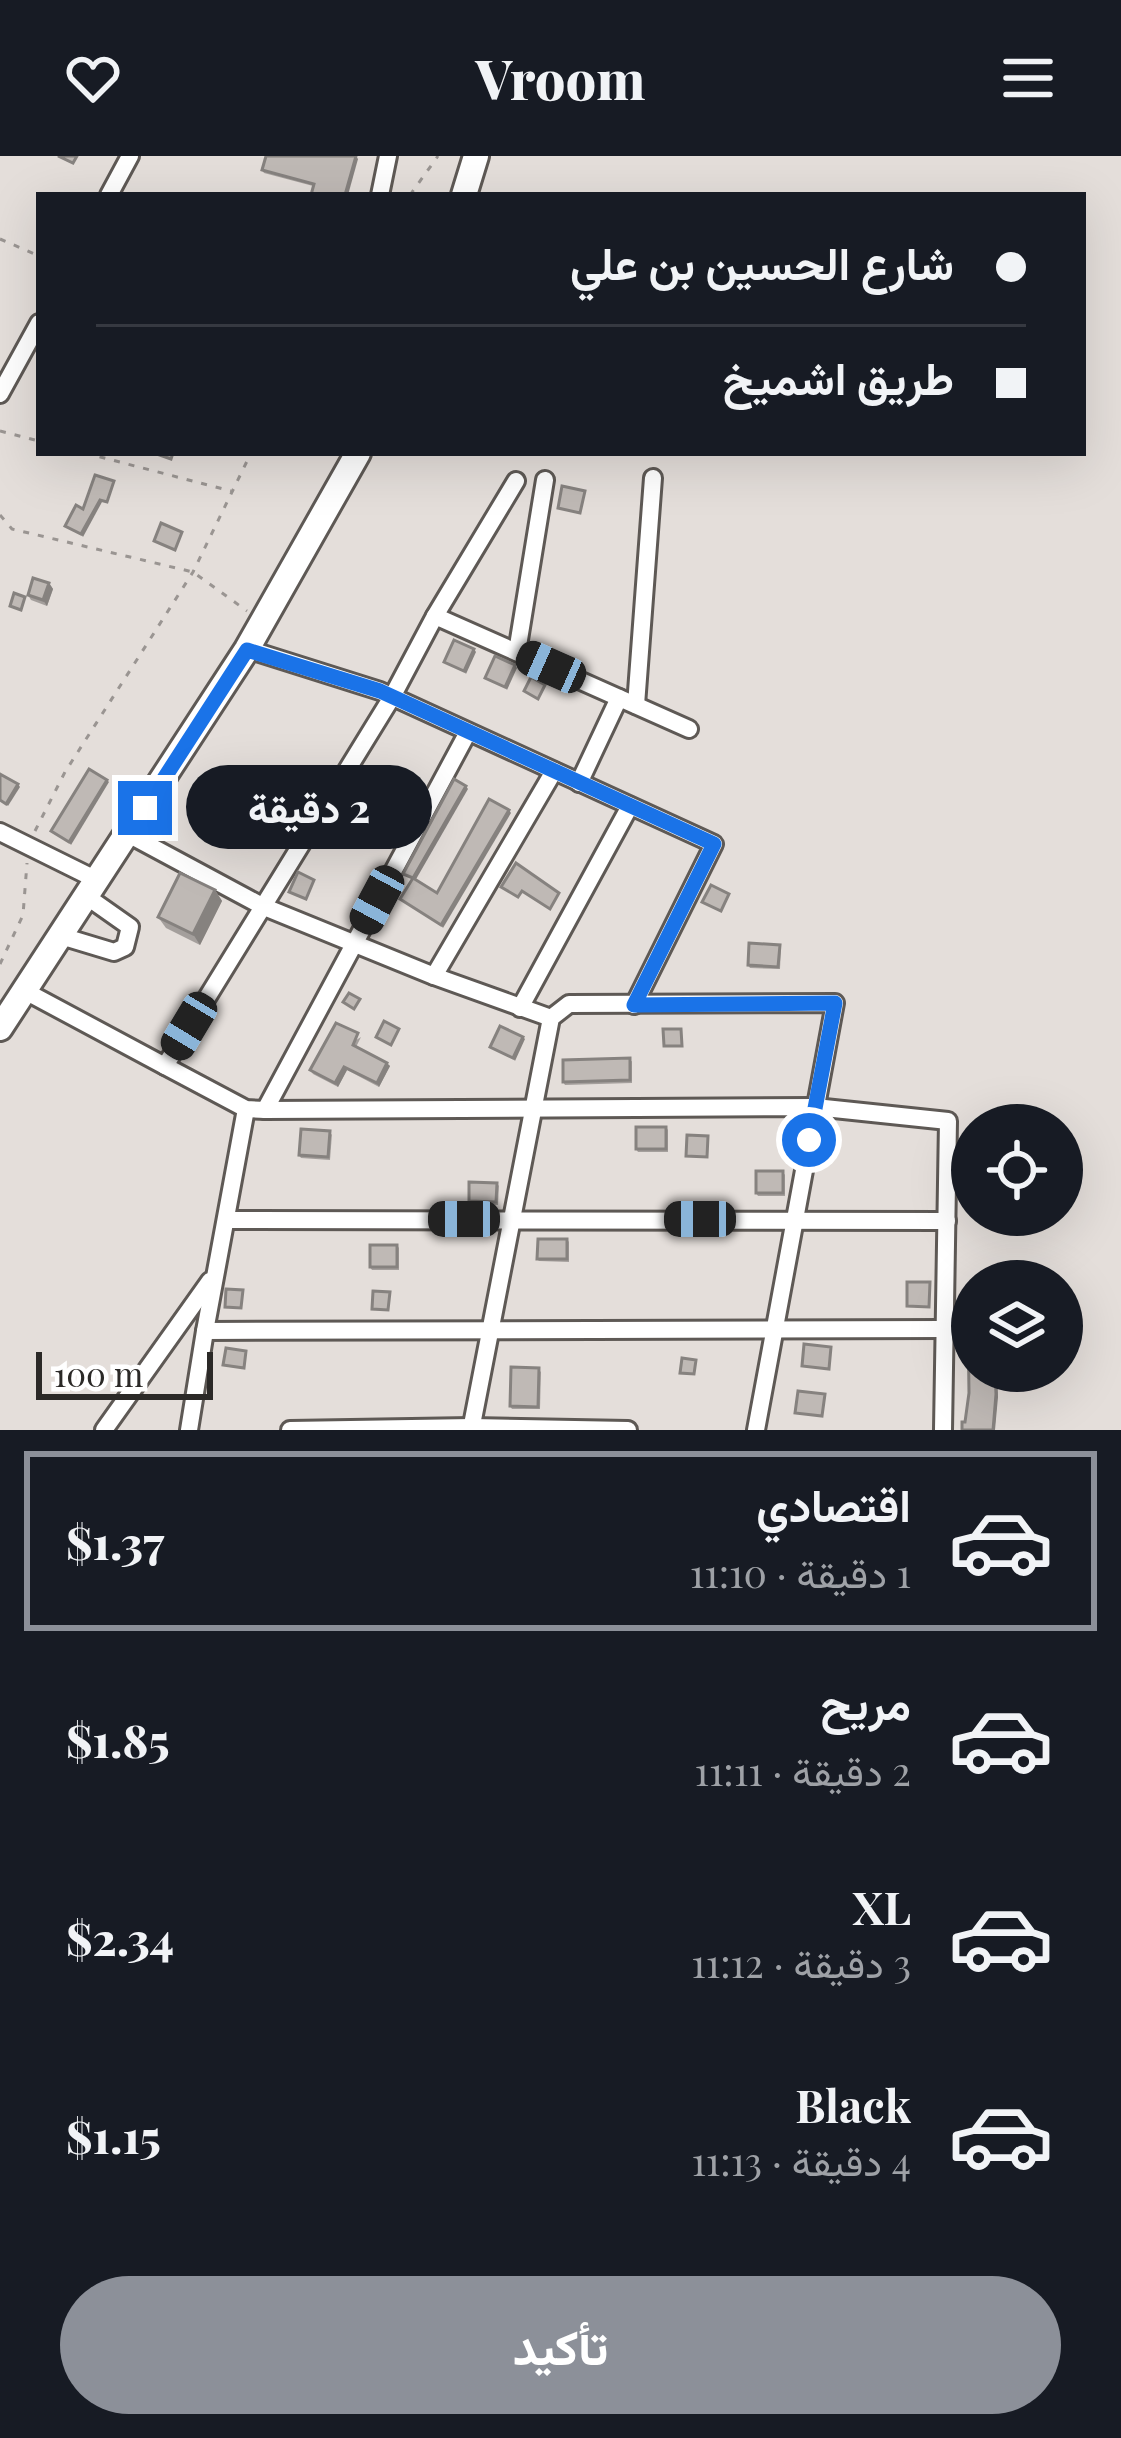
<!DOCTYPE html>
<html lang="ar">
<meta charset="utf-8">
<style>
body{margin:0;font-family:"Playfair Display",Vazirmatn,serif;background:#20242c;color:#f1f3f6;direction:rtl;height:100vh;display:flex;flex-direction:column;font-size:45px;white-space:nowrap}
*{box-sizing:border-box;margin:0}
p{font-size:39px;color:#9ea1a6}
.icon{flex:none;width:66px;height:66px;fill:none;stroke:currentColor;stroke-width:2;stroke-linecap:round;stroke-linejoin:round}
.map{position:relative;height:1274px;overflow:hidden;direction:ltr}
.drawer{display:flex;flex-direction:column;background:#171b24;flex:1}
.drawer>*{flex:none}
.hud{position:absolute;left:36px;top:36px;width:1050px;height:264px;border-radius:0px;box-shadow:0 12px 48px #0002;direction:rtl;display:grid;align-content:center;height:264px;padding:0 60px;background:#171b24}
.controls{position:absolute;left:951px;top:948px;display:grid;gap:24px}
.controls a{display:grid;place-items:center;width:132px;height:132px;border-radius:50%;background:#171b24;box-shadow:0 12px 48px #0002;font-size:60px}
.scale{position:absolute;left:36px;bottom:30px;width:177px;box-sizing:border-box;padding-left:12px;border:6px solid #2b2927;border-top:0;font-size:33px;line-height:42px;white-space:nowrap;color:#2b2927;-webkit-text-stroke:9px #fff;paint-order:stroke}
.end{position:absolute;width:54px;height:54px;margin:-27px;border:15px solid #1a73e8;background:#fff;box-shadow:0 0 0 6px #fff}
.from{border-radius:50%}
.bubble{position:absolute;height:84px;border-radius:42px;background:#171b24;box-shadow:0 12px 48px #0002;font-size:39px;font-weight:800;line-height:84px;text-align:center;direction:rtl}
.car{position:absolute;width:36px;height:72px;margin:-36px -18px;border-radius:15px;box-shadow:0 0 9px 3px #0007;background:linear-gradient(#222 24%,#8ab4d8 0 40%,#222 0 76%,#8ab4d8 0 86%,#222 0)}
.hud b{display:flex;align-items:center;gap:42px;height:114px;font-size:45px}
.hud b+b{border-top:3px solid #363941}
.hud i{width:30px;height:30px;background:#f1f3f6}
ul{padding:21px 0 0;list-style:none}
li{display:flex;align-items:center;gap:36px;height:180px;margin:0 24px 18px;padding:0 36px;border:6px solid transparent;border-radius:0px}
li div{flex:1}
li b{display:block;font-size:45px}
li em{font-style:normal;font-weight:800}
li.on{border-color:#8c9099}
li>.icon{width:108px;height:108px;stroke-width:1.5}
.action{display:flex;gap:24px;margin-top:auto;padding:24px 60px}
.action a{flex:1;height:138px;border-radius:72px;background:#8c9099;color:#fff;font-size:48px;font-weight:800;line-height:138px;text-align:center}
header{display:flex;justify-content:space-between;align-items:center;height:156px;padding:0 60px;background:#171b24;font-size:54px;font-weight:800}
.map>svg:first-child{display:block}
.lines{fill:none;stroke-linecap:round;stroke-linejoin:round}
.minor-casing{stroke:#5e5955;stroke-width:22}
.highway-casing{stroke:#5e5955;stroke-width:30}
.path{stroke:#9a9592;stroke-width:3;stroke-dasharray:6 9;stroke-linecap:butt}
.minor{stroke:#fff;stroke-width:16}
.highway{stroke:#fff;stroke-width:24}
.wall{fill:#a49f9c}
.shaded-wall{fill:#86827f}
.building{fill:#bfb9b5;stroke:#86827f;stroke-width:3}
.route{stroke:#1a73e8;stroke-width:15}
</style>
<header><svg class="icon" aria-label="menu" viewBox="0 0 24 24"><path d="M4 6h16M4 12h16M4 18h16"/></svg>Vroom<svg class="icon" aria-label="heart" viewBox="0 0 24 24"><path d="M12 20l-8-8c-3-5 5-10 8-4 3-6 11-1 8 4z"/></svg></header>
<div class="map">
<svg width="1121" height="1274" viewBox="0 0 1121 1274">
<rect width="100%" height="100%" fill="#e4deda"/>
<g class="lines">
<g class="minor-casing">
<g id="minor">
<path d="M109 39 130 0"/>
<path d="M380 39 388 0"/>
<path d="M0 238 39 167"/>
<path d="M516 325 435 460 392 541 165 910 246 953 265 954 815 951 948 965 943 1274"/>
<path d="M435 460 689 573"/>
<path d="M247 493 380 535 714 688 634 849"/>
<path d="M517 496 545 324"/>
<path d="M636 549 653 322"/>
<path d="M579 627 619 542"/>
<path d="M0 676 97 724"/>
<path d="M128 678 262 750 434 820 551 862"/>
<path d="M61 780 114 796 125 791 130 771 86 740"/>
<path d="M434 820 554 615"/>
<path d="M25 835 165 910"/>
<path d="M520 852 630 650"/>
<path d="M265 954 468 576"/>
<path d="M226 1064 947 1065"/>
<path d="M205 1175 246 953"/>
<path d="M104 1274 210 1125"/>
<path d="M189 1274 205 1175 945 1173"/>
<path d="M290 1274 472 1271 628 1274"/>
<path d="M471 1274 551 862 569 848 835 847 756 1274"/>
</g>
</g>
<g class="highway-casing">
<g id="highway">
<path d="M464 39 476 0"/>
<path d="M0 872 247 493 358 297"/>
</g>
</g>
<g class="path">
<path d="M410 39 438 0"/>
<path d="M0 83 39 100"/>
<path d="M0 275 39 285"/>
<path d="M85 297 231 335"/>
<path d="M0 359 12 373 193 416 247 455"/>
<path d="M35 675 65 616 193 416 251 297"/>
<path d="M0 808 23 759 27 707"/>
</g>
<use href="#minor" class="minor"/>
<use href="#highway" class="highway"/>
</g>
<g class="wall">
<path d="M358 3 313 30 264 17 262 14Z"/>
<path d="M49 427 53 433 47 450 31 444 28 439Z"/>
<path d="M215 734 222 745 200 789 166 772 158 761Z"/>
<path d="M780 789 781 791 780 813 750 812 748 809Z"/>
<path d="M361 881 356 891 390 910 379 931 347 914 338 931 313 918 310 914Z"/>
<path d="M632 905V927L565 929 563 926Z"/>
<path d="M666 971 668 974V996H638L636 993Z"/>
<path d="M332 978 330 1004 301 1002 299 999Z"/>
<path d="M785 1018V1040H758L756 1037Z"/>
<path d="M497 1027 499 1030 498 1049 471 1048 469 1045Z"/>
<path d="M567 1083 569 1086V1106L539 1105 537 1103Z"/>
<path d="M397 1089 399 1092V1114H372L370 1111Z"/>
<path d="M541 1215 540 1253H512L510 1250Z"/>
</g>
<g class="shaded-wall">
<path d="M356 0 358 3 348 39H345Z"/>
<path d="M100 344 102 346 83 381 81 378Z"/>
<path d="M49 427 53 433 47 450 43 444Z"/>
<path d="M474 493 476 496 466 518 464 515Z"/>
<path d="M515 509 517 512 507 534 505 531Z"/>
<path d="M107 624 109 626 71 689 69 686Z"/>
<path d="M18 628 20 631 8 650 6 648Z"/>
<path d="M466 630 468 633 415 725 413 722Z"/>
<path d="M509 654 511 657 443 772 441 769Z"/>
<path d="M215 734 222 745 200 789 193 778Z"/>
<path d="M523 881 525 883 515 905 513 902Z"/>
<path d="M387 907 390 910 379 931 377 927Z"/>
<path d="M344 911 347 914 338 931 335 927Z"/>
<path d="M995 1215H997L998 1241 995 1274H993Z"/>
</g>
<g class="building">
<path d="M58 0H77L73 7Z"/>
<path d="M266 0H356L345 39H311L314 28 262 14Z"/>
<path d="M154 297H173L171 303Z"/>
<path d="M95 319 114 325 107 346 100 344 81 378 65 370 76 349 83 353Z"/>
<path d="M562 330 585 335 580 357 558 352Z"/>
<path d="M161 367 182 376 175 394 154 385Z"/>
<path d="M33 422 49 427 43 444 28 439Z"/>
<path d="M14 437 25 441 21 454 10 450Z"/>
<path d="M454 484 474 493 464 515 444 506Z"/>
<path d="M495 500 515 509 505 531 485 522Z"/>
<path d="M531 521 545 529 538 543 524 535Z"/>
<path d="M89 613 107 624 69 686 51 675Z"/>
<path d="M0 618 18 628 6 648 0 644Z"/>
<path d="M454 623 466 630 413 722 403 718Z"/>
<path d="M489 643 509 654 441 769 400 743 413 722 437 737Z"/>
<path d="M516 707 559 737 550 753 522 735 518 741 501 731Z"/>
<path d="M298 716 314 724 306 743 289 736Z"/>
<path d="M180 717 215 734 193 778 158 761Z"/>
<path d="M711 729 729 738 721 755 702 746Z"/>
<path d="M749 787 780 789 778 811 748 809Z"/>
<path d="M349 837 360 843 354 853 343 846Z"/>
<path d="M384 865 399 873 391 889 376 881Z"/>
<path d="M336 867 358 877 353 889 387 907 377 927 344 911 335 927 310 914Z"/>
<path d="M500 870 523 881 513 902 490 891Z"/>
<path d="M663 873H681L682 890H664Z"/>
<path d="M630 902V924L563 926V904Z"/>
<rect x="636" y="971" width="30" height="22"/>
<path d="M301 973 330 975 328 1001 299 999Z"/>
<path d="M687 979 708 980 707 1001 686 1000Z"/>
<rect x="756" y="1015" width="27" height="22"/>
<path d="M469 1026 497 1027 496 1046 469 1045Z"/>
<path d="M538 1083H567V1103H537Z"/>
<rect x="370" y="1089" width="27" height="22"/>
<path d="M907 1126H930L929 1151 907 1150Z"/>
<path d="M226 1133 243 1134 241 1152 225 1151Z"/>
<path d="M373 1135 390 1136 388 1154 372 1153Z"/>
<path d="M968 1162 972 1163V1215H995L996 1238 993 1274H962V1266H965L969 1237Z"/>
<path d="M804 1188 831 1191 829 1213 802 1210Z"/>
<path d="M226 1192 246 1195 244 1212 223 1209Z"/>
<path d="M682 1202 696 1204 694 1218 680 1217Z"/>
<path d="M511 1211 539 1212 538 1251 510 1250Z"/>
<path d="M798 1235 825 1238 822 1260 795 1257Z"/>
</g>
<g class="lines">
<path class="route" d="M145 652 247 494 380 535 714 688 634 849 835 847 809 984"/>
</g>
</svg>
<div class="controls">
<a><svg class="icon" aria-label="locate" viewBox="0 0 24 24"><circle cx="12" cy="12" r="6"/><path d="M12 2v4M12 18v4M2 12h4M18 12h4"/></svg></a>
<a><svg class="icon" aria-label="layers" viewBox="0 0 24 24"><path d="M12 4l9 5-9 5-9-5zM3 14l9 5 9-5"/></svg></a>
</div>
<div class="scale">100 m</div>
<i class="end from" style="left:809px;top:984px"></i>
<i class="end" style="left:145px;top:652px"></i>
<div class="bubble" style="left:186px;top:609px;width:246px">2 دقيقة</div>
<i class="car" style="left:551px;top:511px;rotate:294deg"></i>
<i class="car" style="left:377px;top:744px;rotate:208deg"></i>
<i class="car" style="left:189px;top:870px;rotate:211deg"></i>
<i class="car" style="left:464px;top:1063px;rotate:270deg"></i>
<i class="car" style="left:700px;top:1063px;rotate:270deg"></i>
<div class="hud">
<b><i class="from"></i>شارع الحسين بن علي</b>
<b><i></i>طريق اشميخ</b>
</div>
</div>
<section class="drawer">
<ul>
<li class="on"><svg class="icon" aria-label="car" viewBox="0 0 24 24"><path d="M5 17H2v-5l4-1 3-4h7l3 4 3 1v5h-3M9 17h6M6 11h13"/><circle cx="7" cy="17" r="2"/><circle cx="17" cy="17" r="2"/></svg><div><b>اقتصادي</b><p>1 دقيقة · 11:10</p></div><em>$1.37</em></li>
<li><svg class="icon" aria-label="car" viewBox="0 0 24 24"><path d="M5 17H2v-5l4-1 3-4h7l3 4 3 1v5h-3M9 17h6M6 11h13"/><circle cx="7" cy="17" r="2"/><circle cx="17" cy="17" r="2"/></svg><div><b>مريح</b><p>2 دقيقة · 11:11</p></div><em>$1.85</em></li>
<li><svg class="icon" aria-label="car" viewBox="0 0 24 24"><path d="M5 17H2v-5l4-1 3-4h7l3 4 3 1v5h-3M9 17h6M6 11h13"/><circle cx="7" cy="17" r="2"/><circle cx="17" cy="17" r="2"/></svg><div><b>XL</b><p>3 دقيقة · 11:12</p></div><em>$2.34</em></li>
<li><svg class="icon" aria-label="car" viewBox="0 0 24 24"><path d="M5 17H2v-5l4-1 3-4h7l3 4 3 1v5h-3M9 17h6M6 11h13"/><circle cx="7" cy="17" r="2"/><circle cx="17" cy="17" r="2"/></svg><div><b>Black</b><p>4 دقيقة · 11:13</p></div><em>$1.15</em></li>
</ul>
<div class="action"><a>تأكيد</a></div>
</section>
